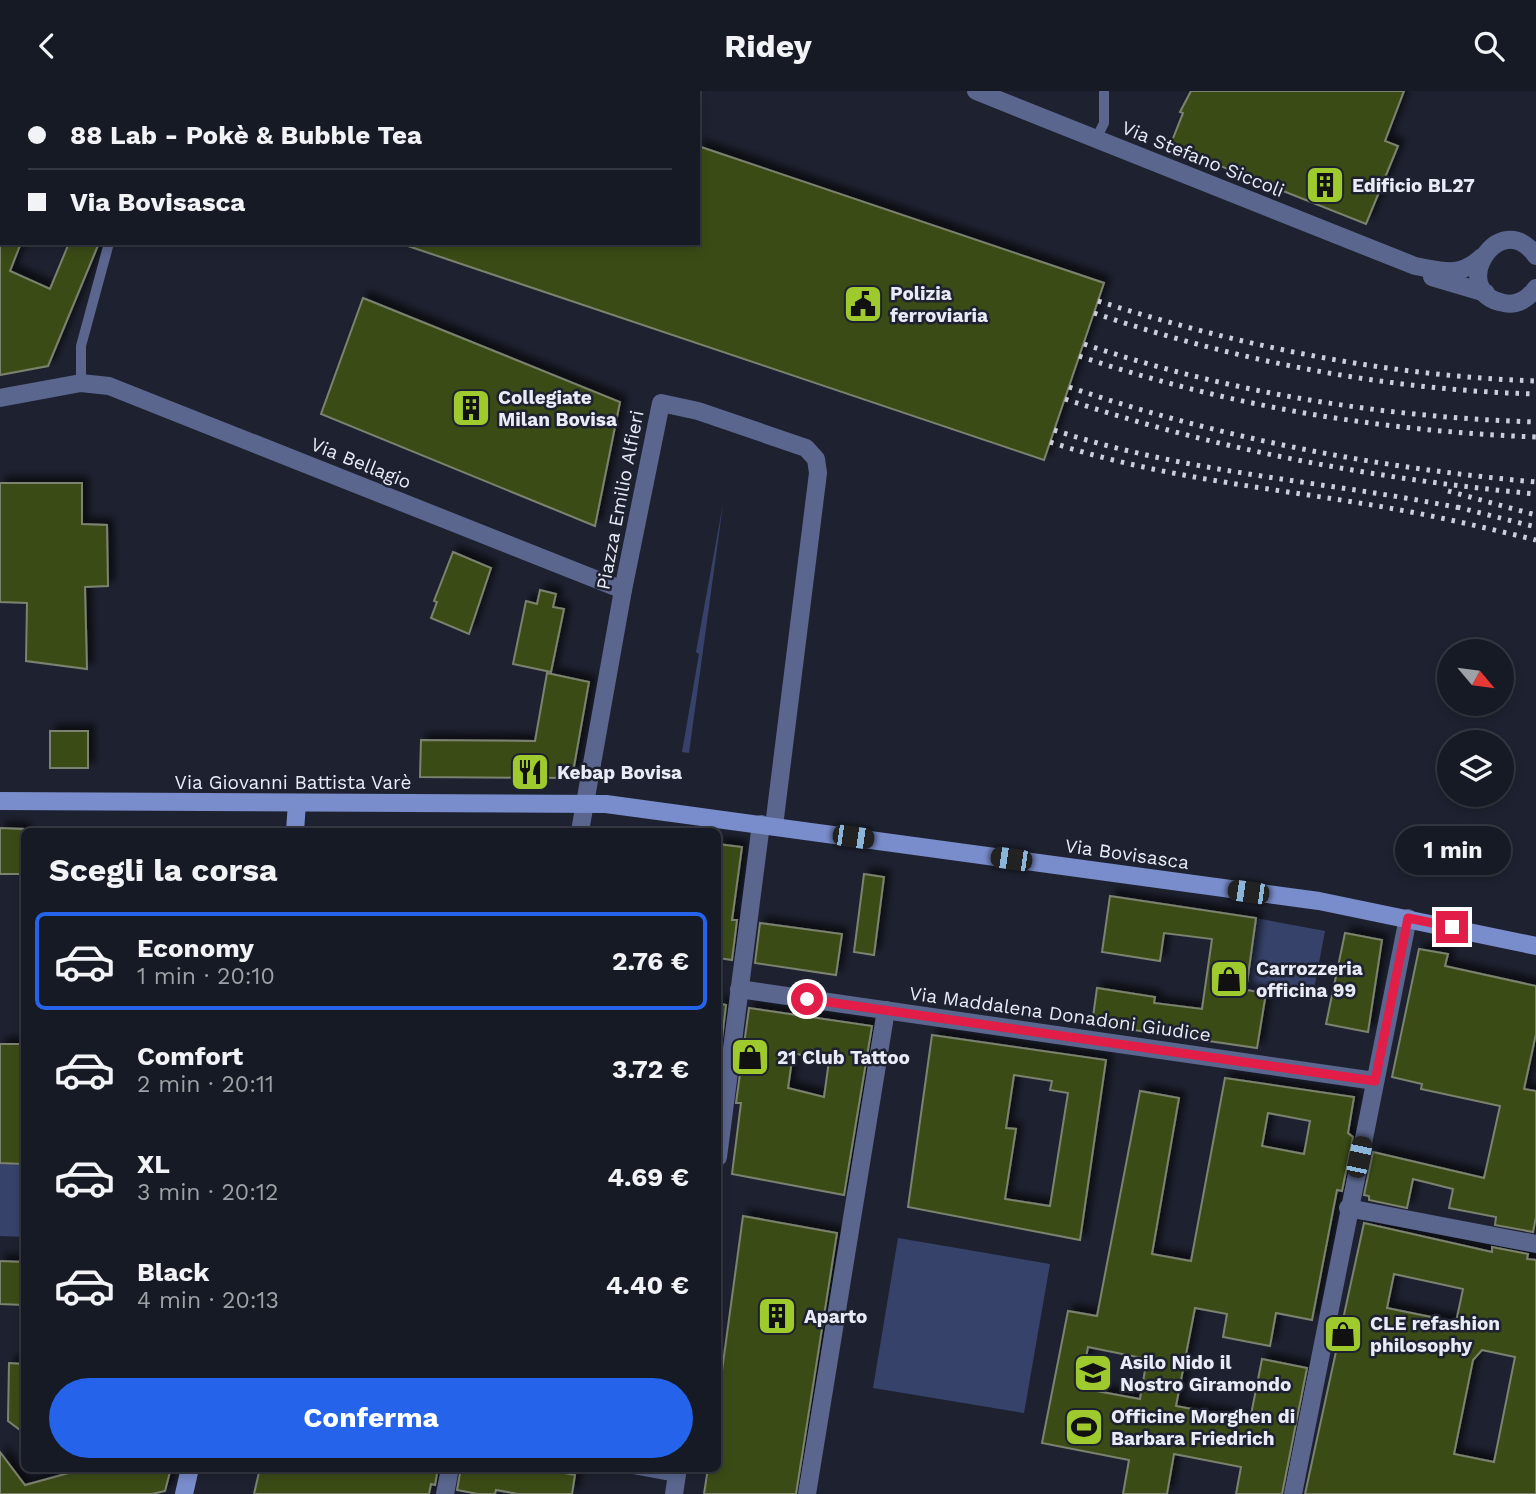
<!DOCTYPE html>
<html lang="it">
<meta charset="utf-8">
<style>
body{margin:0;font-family:"Work Sans",sans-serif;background:#232731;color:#f1f3f6;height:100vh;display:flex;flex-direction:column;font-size:26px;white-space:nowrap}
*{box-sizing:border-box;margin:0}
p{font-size:23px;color:#9ea1a6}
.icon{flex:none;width:38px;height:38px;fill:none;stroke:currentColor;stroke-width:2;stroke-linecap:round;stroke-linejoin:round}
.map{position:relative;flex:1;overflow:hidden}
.side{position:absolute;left:21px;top:737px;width:700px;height:644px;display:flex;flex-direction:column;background:#161a24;border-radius:10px;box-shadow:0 4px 10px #0003,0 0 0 2px #353841}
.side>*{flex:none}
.guide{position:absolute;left:0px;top:0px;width:700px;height:154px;box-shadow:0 4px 10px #0003,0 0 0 2px #353841;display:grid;align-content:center;height:154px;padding:0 28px;background:#161a24}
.needle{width:46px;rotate:119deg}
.tools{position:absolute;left:1437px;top:548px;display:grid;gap:14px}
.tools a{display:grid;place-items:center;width:77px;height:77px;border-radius:50%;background:#161a24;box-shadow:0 4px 10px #0003,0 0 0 2px #353841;font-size:35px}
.end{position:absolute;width:32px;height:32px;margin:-16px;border:9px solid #e11d48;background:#fff;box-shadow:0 0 0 4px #fff}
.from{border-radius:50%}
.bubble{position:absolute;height:49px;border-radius:24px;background:#161a24;box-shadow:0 4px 10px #0003,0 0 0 2px #353841;font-size:23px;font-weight:700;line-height:49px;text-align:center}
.car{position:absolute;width:21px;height:42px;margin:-21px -10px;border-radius:9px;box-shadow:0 0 5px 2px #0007;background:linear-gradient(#222 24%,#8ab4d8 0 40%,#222 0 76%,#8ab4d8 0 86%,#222 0)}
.guide b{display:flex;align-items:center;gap:24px;height:66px;font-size:26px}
.guide b+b{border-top:2px solid #353841}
.guide i{width:18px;height:18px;background:#f1f3f6}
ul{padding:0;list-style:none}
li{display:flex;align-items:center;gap:21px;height:98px;margin:0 14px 10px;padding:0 14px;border:4px solid transparent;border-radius:10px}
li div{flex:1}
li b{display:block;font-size:26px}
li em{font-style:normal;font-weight:700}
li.active{border-color:#2563eb}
li>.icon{width:63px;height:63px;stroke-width:1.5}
h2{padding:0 28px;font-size:32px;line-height:84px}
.action{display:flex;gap:14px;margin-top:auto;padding:14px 28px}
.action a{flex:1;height:80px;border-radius:42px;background:#2563eb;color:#fff;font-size:28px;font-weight:700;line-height:80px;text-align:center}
header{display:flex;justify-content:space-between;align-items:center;height:91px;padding:0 28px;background:#161a24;font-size:32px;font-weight:700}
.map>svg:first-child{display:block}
.green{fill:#37426a}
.building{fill:#3b4c13;stroke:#7b8270;stroke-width:2;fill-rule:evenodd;filter:url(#shadow)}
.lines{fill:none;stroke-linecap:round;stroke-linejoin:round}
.lane{stroke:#5a668e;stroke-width:10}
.street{stroke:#5a668e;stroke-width:18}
.secondary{stroke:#798ccb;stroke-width:18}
.rail{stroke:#cccfda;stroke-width:5;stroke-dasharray:3.5 7;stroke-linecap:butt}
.route{stroke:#e11d48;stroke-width:9}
.labels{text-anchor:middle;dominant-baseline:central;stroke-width:5;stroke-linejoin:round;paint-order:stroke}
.street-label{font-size:19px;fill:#e9ecf6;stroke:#1e2230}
.poi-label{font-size:19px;font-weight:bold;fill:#e9ecf6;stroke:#1e2230;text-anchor:start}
</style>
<header><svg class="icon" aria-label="back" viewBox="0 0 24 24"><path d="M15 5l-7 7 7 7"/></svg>Ridey<svg class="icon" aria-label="search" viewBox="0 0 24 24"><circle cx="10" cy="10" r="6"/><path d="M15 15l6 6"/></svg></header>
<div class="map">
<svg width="1536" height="1403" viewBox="0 0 1536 1403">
<defs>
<filter id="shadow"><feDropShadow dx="6" dy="-6" stdDeviation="3.5" flood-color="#0009"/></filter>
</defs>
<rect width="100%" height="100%" fill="#1e2230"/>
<g class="green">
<path d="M535 0H699L698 2Z"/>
<path d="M723 413 689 662 682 661 699 563 696 561Z"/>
<path d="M1256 827 1325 840 1312 909 1246 899Z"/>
<path d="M0 1072 24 1073V1146L0 1145Z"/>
<path d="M898 1147 1050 1173 1024 1322 873 1297Z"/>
</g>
<g class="building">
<path d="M1191 0H1404L1385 50 1398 55 1366 133 1170 55 1183 22 1180 21Z"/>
<path d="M698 55 1104 192 1044 369 408 155 409 152H698Z"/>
<path d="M0 152H21L10 180 50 198 69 152H99L48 275 0 284Z"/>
<path d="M363 207 620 311 595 435 321 323Z"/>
<path d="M0 392H82V433L107 434 108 495 85 496 87 578 26 570 27 512 0 511Z"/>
<path d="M453 461 491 477 469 543 431 527 437 511 434 510Z"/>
<path d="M540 499 556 503 553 516 564 518 551 581 513 573 526 510 537 513Z"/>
<path d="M547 582 589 591 572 687 420 686 421 649 535 650Z"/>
<rect x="50" y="640" width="38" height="37"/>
<path d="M0 737 24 738V783H0Z"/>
<path d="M718 753 742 756 732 829H737L732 869 718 867Z"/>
<path d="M864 783 884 786 874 864 854 861Z"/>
<path d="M1110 805 1256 827 1246 899 1266 902 1257 957 1092 933 1097 897 1155 906 1154 912 1202 918 1212 848 1164 842 1160 870 1102 861Z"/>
<path d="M760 832 842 843 836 884 755 872Z"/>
<path d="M1345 842 1382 849 1368 941 1326 933Z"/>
<path d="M1419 858 1448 863 1445 875 1536 895V943L1524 998 1536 1000V1126L1533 1141 1495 1134 1496 1126 1449 1117 1453 1098 1413 1088 1407 1117 1369 1109V1105L1364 1104 1373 1061 1484 1087 1500 1015 1421 998 1422 993 1392 986Z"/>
<path d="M718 912 726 914 718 981Z"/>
<path d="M749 917 872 935 844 1104 732 1083 741 1012H736ZM793 962 829 970 824 1006 788 997Z"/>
<path d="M932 944 1106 969 1080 1149 908 1116ZM1014 984 1052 990 1050 999 1068 1002 1050 1115 1005 1108 1016 1038 1006 1037Z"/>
<path d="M0 953H24V1073L0 1072Z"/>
<path d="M1225 987 1354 1006 1348 1042 1353 1046 1342 1100 1337 1099 1312 1229 1276 1222 1270 1255 1223 1246 1227 1223 1195 1217 1176 1315 1250 1329 1262 1268 1307 1277 1282 1403H1236L1241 1376 1174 1363 1167 1403H1123L1129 1369 1042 1352 1068 1220 1097 1225 1140 1000 1179 1007 1152 1163 1191 1170ZM1268 1022 1310 1030 1304 1063 1262 1055ZM1088 1256 1147 1268 1140 1308 1080 1297Z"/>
<path d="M743 1125 837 1142 796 1403H704L708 1377H718V1309Z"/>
<path d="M1364 1132 1492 1161V1156L1528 1163 1527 1168 1536 1169V1403H1305ZM1394 1183 1463 1198 1456 1231 1387 1217ZM1482 1259 1515 1266 1494 1371 1454 1363 1473 1269Z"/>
<path d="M0 1170 24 1171V1214L0 1213Z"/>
<path d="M9 1272 24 1273V1342L8 1330Z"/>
<path d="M0 1361 25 1394 87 1377H171L165 1400 152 1403H0Z"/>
<path d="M260 1377H438L435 1394 431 1393 429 1403H254Z"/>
<path d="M461 1377H538L575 1384 572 1403H518L496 1399 495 1403H478L457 1399Z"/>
</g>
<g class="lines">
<g class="lane">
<path d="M1096 48 1104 32V0"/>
<path d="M81 292V255L109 152"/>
<path d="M628 1377 677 1386"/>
</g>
<g class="street">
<path d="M976 0 1415 175C1443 180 1459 187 1482 166"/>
<path d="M1536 165C1499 113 1446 202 1504 212 1517 215 1528 208 1536 197"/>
<path d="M1432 186 1486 202"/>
<path d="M0 307 81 292 109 295 623 499"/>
<path d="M580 740 623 499 661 312 698 320 806 357 816 368 818 382 774 735"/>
<path d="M739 898 1375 990"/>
<path d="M718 1066 761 733"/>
<path d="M1348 1117 1536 1153"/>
<path d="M445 1403 450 1377"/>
<path d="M674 1403 678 1377"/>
<path d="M807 1403 886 919"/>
<path d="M1293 1403 1408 827"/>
</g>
<g class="secondary">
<path d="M0 710 606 713 1319 810 1536 855"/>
<path d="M295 740 297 712"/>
<path d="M184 1403 190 1377"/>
</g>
<g class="rail">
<path d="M63 0 67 2"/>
<path d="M96 0 99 2"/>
<path d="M144 0 150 2"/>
<path d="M183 0 189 2"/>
<path d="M202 0 207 2"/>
<path d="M292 0 297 2"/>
<path d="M331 0 336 2"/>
<path d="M1098 210C1239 255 1388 285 1536 290"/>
<path d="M1094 222C1236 270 1386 299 1536 303"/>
<path d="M1084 253C1230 302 1381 326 1536 331"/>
<path d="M1079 265C1227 315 1380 340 1536 346"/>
<path d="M1069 296C1219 347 1378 377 1536 391"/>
<path d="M1065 308C1217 359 1376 388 1536 403"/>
<path d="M1054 339C1188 383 1328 390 1465 418"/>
<path d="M1050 351C1169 390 1290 398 1411 421 1453 429 1495 439 1536 449"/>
<path d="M1448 400 1536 424"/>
<path d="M1457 416 1536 436"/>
</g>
</g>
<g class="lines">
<path class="route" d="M807 908 1375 990 1408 827 1452 836"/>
</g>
<defs>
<g id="building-square" transform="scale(2.0125)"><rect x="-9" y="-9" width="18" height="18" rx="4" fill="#9eca2e" stroke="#1e2230"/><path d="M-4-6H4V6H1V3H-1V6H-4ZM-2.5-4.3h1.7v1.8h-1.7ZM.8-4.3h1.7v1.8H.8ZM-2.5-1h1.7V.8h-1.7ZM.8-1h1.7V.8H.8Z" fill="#111"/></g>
<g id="civic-square" transform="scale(2.0125)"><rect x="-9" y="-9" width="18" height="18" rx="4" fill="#9eca2e" stroke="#1e2230"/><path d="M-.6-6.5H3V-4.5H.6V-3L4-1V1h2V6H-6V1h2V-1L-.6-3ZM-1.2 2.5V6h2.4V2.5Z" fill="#111"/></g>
<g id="restaurant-square" transform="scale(2.0125)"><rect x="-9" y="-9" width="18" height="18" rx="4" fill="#9eca2e" stroke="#1e2230"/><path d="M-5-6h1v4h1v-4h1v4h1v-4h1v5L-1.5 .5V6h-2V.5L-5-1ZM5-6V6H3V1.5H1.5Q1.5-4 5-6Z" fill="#111"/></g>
<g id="shop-square" transform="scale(2.0125)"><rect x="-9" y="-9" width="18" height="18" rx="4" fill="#9eca2e" stroke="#1e2230"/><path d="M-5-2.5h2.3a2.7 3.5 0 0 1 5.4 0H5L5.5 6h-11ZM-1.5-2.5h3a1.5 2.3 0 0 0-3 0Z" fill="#111"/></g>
<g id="school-square" transform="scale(2.0125)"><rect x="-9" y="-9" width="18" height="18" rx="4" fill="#9eca2e" stroke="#1e2230"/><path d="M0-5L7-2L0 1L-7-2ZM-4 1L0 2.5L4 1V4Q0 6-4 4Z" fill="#111"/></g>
<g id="stadium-square" transform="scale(2.0125)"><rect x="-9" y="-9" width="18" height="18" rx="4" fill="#9eca2e" stroke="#1e2230"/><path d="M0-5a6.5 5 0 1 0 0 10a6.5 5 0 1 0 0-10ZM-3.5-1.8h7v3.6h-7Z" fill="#111"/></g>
</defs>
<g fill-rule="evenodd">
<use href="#building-square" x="1325" y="94"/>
<use href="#civic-square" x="863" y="213"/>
<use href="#building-square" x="471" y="317"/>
<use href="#restaurant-square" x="530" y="681"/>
<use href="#shop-square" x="1229" y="888"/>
<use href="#shop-square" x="750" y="966"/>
<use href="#building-square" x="777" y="1225"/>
<use href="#shop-square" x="1343" y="1243"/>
<use href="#school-square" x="1093" y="1282"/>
<use href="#stadium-square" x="1084" y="1336"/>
</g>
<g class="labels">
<g class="street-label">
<text transform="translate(1203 68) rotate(22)">Via Stefano Siccoli</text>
<text transform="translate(361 372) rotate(22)">Via Bellagio</text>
<text transform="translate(620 409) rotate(-79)">Piazza Emilio Alfieri</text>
<text x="293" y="691">Via Giovanni Battista Varè</text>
<text transform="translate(1127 763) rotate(8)">Via Bovisasca</text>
<text transform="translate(1060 923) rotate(8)">Via Maddalena Donadoni Giudice</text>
</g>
<g class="poi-label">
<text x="1352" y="94">Edificio BL27</text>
<text x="890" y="202">Polizia<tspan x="890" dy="22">ferroviaria</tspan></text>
<text x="498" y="306">Collegiate<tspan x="498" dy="22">Milan Bovisa</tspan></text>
<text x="557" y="681">Kebap Bovisa</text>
<text x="1256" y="877">Carrozzeria<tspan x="1256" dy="22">officina 99</tspan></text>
<text x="777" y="966">21 Club Tattoo</text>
<text x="804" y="1225">Aparto</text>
<text x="1370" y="1232">CLE refashion<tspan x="1370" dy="22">philosophy</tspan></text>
<text x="1120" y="1271">Asilo Nido il<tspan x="1120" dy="22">Nostro Giramondo</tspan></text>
<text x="1111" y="1325">Officine Morghen di<tspan x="1111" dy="22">Barbara Friedrich</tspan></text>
</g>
</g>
</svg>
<div class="tools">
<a><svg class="needle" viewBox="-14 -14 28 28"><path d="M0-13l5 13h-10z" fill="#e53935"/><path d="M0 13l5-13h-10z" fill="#9ea1a6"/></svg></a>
<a><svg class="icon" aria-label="layers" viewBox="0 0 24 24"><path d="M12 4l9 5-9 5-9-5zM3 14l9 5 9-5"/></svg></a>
</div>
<i class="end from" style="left:807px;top:908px"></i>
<i class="end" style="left:1452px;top:836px"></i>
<div class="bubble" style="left:1395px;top:735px;width:116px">1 min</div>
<i class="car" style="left:853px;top:746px;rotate:98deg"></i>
<i class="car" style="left:1011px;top:768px;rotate:278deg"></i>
<i class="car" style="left:1248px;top:801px;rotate:278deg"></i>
<i class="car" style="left:1359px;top:1066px;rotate:12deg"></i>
<div class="guide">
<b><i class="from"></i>88 Lab - Pokè &amp; Bubble Tea</b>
<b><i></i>Via Bovisasca</b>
</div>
<section class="side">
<h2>Scegli la corsa</h2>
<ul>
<li class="active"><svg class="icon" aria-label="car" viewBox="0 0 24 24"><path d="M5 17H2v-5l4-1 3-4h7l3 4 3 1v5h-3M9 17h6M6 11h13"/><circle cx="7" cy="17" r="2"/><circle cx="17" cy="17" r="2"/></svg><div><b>Economy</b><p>1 min · 20:10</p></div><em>2.76 €</em></li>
<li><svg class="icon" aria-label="car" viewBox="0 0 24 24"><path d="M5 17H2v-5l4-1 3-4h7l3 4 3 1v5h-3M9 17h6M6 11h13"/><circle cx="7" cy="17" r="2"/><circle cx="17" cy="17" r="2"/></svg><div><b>Comfort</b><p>2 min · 20:11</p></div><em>3.72 €</em></li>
<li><svg class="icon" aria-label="car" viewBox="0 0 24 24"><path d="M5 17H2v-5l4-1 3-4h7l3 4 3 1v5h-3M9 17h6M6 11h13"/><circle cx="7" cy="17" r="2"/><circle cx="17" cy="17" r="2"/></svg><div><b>XL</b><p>3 min · 20:12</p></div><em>4.69 €</em></li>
<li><svg class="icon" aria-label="car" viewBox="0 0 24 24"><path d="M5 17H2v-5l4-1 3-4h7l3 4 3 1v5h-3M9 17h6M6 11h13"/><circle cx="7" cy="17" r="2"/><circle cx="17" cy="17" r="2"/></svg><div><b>Black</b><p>4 min · 20:13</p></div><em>4.40 €</em></li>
</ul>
<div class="action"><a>Conferma</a></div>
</section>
</div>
